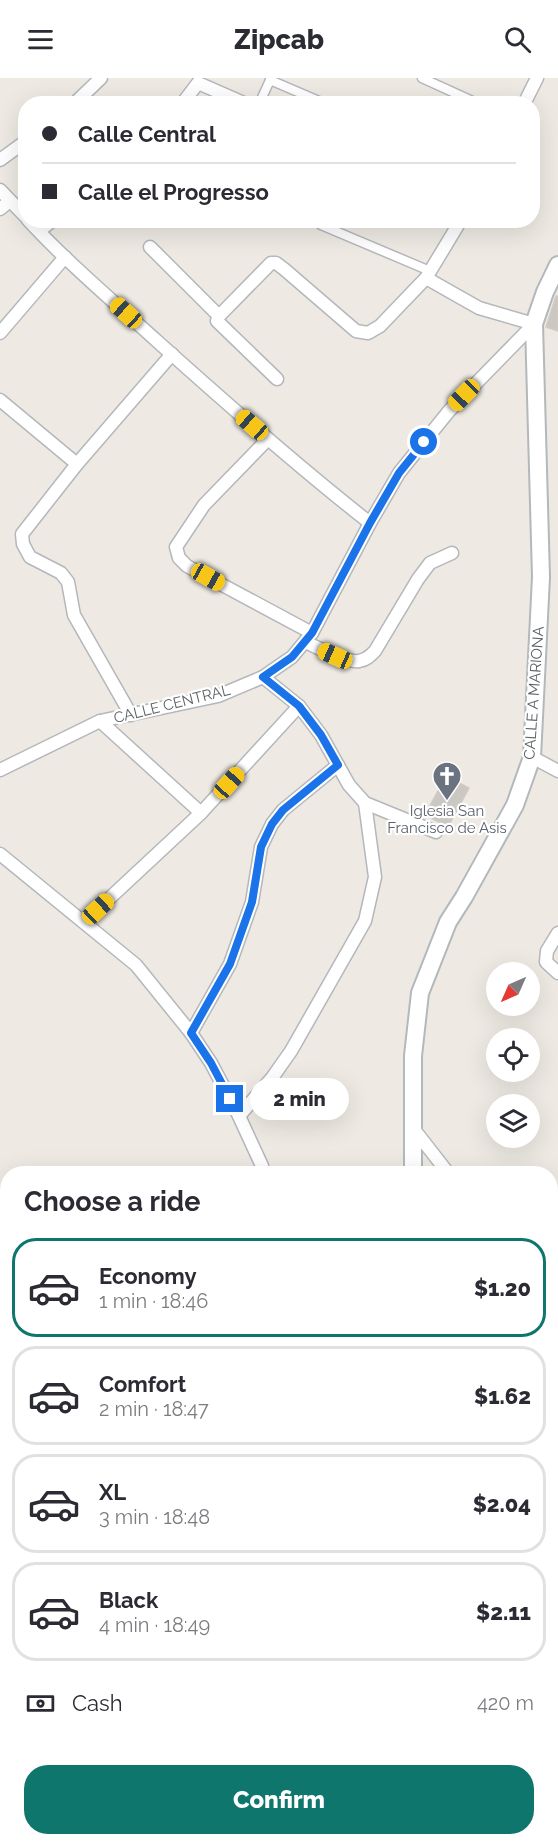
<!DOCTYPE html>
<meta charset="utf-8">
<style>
body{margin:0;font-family:Raleway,sans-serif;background:#f2f2f3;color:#2b2b33;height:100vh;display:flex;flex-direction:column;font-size:22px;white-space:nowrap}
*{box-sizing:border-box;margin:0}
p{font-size:20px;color:#7c7c81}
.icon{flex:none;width:33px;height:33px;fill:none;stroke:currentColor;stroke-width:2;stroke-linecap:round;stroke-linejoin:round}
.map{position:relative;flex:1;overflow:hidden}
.panel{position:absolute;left:0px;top:1088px;width:558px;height:680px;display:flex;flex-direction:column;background:#fff;border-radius:24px 24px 0 0;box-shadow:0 6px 24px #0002}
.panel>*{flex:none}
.hud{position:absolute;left:18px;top:18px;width:522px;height:132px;border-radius:24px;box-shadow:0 6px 24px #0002;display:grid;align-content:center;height:132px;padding:0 24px;background:#fff}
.needle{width:39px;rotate:225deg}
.buttons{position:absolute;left:486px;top:884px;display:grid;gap:12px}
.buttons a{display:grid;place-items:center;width:54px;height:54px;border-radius:50%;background:#fff;box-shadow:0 6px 24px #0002;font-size:30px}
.end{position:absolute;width:27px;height:27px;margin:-14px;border:8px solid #1a73e8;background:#fff;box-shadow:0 0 0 3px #fff}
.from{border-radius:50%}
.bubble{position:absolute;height:42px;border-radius:21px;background:#fff;box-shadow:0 6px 24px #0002;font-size:20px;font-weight:800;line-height:42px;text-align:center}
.car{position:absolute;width:18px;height:36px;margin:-18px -9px;border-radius:8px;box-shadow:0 0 4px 2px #0007;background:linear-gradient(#f5c518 24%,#345 0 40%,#f5c518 0 76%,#345 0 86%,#f5c518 0)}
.hud b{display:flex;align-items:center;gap:21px;height:57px;font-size:22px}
.hud b+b{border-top:2px solid #e1e1e2}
.hud i{width:15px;height:15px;background:#2b2b33}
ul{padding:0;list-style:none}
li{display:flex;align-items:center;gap:18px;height:99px;margin:0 12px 9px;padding:0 12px;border:3px solid #e1e1e2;border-radius:24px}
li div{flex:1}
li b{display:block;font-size:22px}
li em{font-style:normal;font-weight:800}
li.active{border-color:#0f766e}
li>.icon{width:54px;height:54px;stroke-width:1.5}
h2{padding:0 24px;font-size:27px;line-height:72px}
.pay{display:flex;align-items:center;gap:15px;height:66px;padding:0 24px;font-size:22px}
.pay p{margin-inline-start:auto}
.action{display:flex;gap:12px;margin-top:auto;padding:12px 24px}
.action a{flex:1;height:69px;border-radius:24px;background:#0f766e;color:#fff;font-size:24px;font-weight:800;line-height:69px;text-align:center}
header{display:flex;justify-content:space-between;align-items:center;height:78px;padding:0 24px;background:#fff;font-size:27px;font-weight:800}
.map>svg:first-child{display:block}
.building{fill:#cbc7c2;stroke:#d3cbc1;stroke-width:1.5}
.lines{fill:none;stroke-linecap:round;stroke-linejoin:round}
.pedestrian-casing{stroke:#b4b7bb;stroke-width:11}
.minor-casing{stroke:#b4b7bb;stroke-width:15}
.secondary-casing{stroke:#b2b8bb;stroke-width:20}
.pedestrian{stroke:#fff;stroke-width:8}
.minor{stroke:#fff;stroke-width:12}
.secondary{stroke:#fff;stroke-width:16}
.route{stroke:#1a73e8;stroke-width:8}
.labels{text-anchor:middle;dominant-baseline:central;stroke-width:4.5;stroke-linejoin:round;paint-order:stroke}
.street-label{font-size:15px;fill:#5b6164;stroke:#fff}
.worship-label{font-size:15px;fill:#5b616d;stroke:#fff}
</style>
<header><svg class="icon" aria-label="menu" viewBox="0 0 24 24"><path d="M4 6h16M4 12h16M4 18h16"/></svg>Zipcab<svg class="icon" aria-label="search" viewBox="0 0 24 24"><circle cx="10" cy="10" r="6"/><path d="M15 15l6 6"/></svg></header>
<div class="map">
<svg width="558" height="1766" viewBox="0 0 558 1766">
<rect width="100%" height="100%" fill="#eeeae3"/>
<g class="building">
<path d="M556 218H558V253L546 249Z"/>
<path d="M446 698 469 710 448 749 425 737Z"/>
</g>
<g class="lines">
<g class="pedestrian-casing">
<g id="pedestrian">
<path d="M422 0 479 26"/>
<path d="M270 2 326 26"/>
<path d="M259 26 271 0"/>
<path d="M316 142 321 147 430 193"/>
</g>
</g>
<g class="minor-casing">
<g id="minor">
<path d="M74 26 101 0"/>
<path d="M182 26 198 5 246 26"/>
<path d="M524 26 537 0"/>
<path d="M0 82 26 63"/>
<path d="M0 112 26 139"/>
<path d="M0 131 10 123"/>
<path d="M28 142C69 186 114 224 158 264 227 326 297 388 370 445"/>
<path d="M39 153 53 142"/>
<path d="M150 169 219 238"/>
<path d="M0 255 65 179"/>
<path d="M277 301 217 243 219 238 271 185H276L284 191 356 253 368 255 380 248 426 200 461 142"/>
<path d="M0 322 77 386"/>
<path d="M268 361 204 427 176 469 179 480 187 488 312 555"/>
<path d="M305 564C317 569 347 585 359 583 366 582 370 578 375 573L418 501 430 485 452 475"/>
<path d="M263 599 299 628 321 657 349 707 365 725 436 754"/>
<path d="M131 637 74 537 68 504 61 495 30 479 23 466 22 456 77 386 172 276"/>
<path d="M100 643 201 735 299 628"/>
<path d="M532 679 558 693"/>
<path d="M0 692 100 643 218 618 263 599 292 579 312 555 370 445 399 395 449 333 534 246 479 230 426 200"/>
<path d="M0 776 136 887 191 955 211 985 239 1038 262 1088 263 1095"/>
<path d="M84 844 201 735"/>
<path d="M558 855 547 873 546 884 558 895"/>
<path d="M191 955 230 886 252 824 261 769 272 746 283 732 338 687"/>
<path d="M239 1038 272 1000 291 973 365 843 375 799 365 725"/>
<path d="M413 1050 448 1095"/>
<path d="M0 1147 8 1162"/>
<path d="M550 1171 558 1163"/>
<path d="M550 1233 558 1245"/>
<path d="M0 1398 8 1410"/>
<path d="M0 1423 8 1415"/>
<path d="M550 1474H558"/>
<path d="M0 1564 8 1574"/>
<path d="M550 1603 558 1605"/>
</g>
</g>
<g class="secondary-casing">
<g id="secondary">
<path d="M413 1095V978L420 915 448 844 464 819 515 727 532 679 541 499 534 246 545 214 558 187"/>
<path d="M378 1766V1760"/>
</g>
</g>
<use href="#pedestrian" class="pedestrian"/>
<use href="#minor" class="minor"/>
<use href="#secondary" class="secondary"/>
</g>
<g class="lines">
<path class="route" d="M230 1021 211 985 191 955 230 886 252 824 261 769 272 746 283 732 338 687 321 657 299 628 263 599 292 579 312 555 370 445 399 395 424 364"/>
</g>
<defs>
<g id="church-pin" transform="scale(1.5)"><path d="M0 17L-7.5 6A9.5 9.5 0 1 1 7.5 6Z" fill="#6b7280" stroke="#fff"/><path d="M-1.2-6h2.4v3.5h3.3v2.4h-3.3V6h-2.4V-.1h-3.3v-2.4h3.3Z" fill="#fff"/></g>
</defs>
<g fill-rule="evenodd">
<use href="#church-pin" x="447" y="698"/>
</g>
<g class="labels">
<g class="street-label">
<text transform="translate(534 615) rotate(-86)">CALLE A MARIONA</text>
<text transform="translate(172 626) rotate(-14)">CALLE CENTRAL</text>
</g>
<g class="worship-label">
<text x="447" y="733">Iglesia San<tspan x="447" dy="17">Francisco de Asis</tspan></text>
</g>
</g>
</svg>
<div class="buttons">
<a><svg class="needle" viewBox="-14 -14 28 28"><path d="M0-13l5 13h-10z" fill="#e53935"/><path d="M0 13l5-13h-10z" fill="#7c7c81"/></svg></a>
<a><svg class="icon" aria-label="locate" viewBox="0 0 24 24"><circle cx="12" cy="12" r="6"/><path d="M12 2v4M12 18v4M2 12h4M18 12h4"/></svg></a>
<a><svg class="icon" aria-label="layers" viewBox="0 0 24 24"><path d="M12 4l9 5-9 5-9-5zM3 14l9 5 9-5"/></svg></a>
</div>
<i class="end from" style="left:424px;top:364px"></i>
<i class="end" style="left:230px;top:1021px"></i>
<div class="bubble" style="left:250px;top:1000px;width:99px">2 min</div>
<i class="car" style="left:126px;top:235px;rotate:312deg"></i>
<i class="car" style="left:464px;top:317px;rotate:224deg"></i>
<i class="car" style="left:252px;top:347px;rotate:311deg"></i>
<i class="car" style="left:208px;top:499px;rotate:119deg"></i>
<i class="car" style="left:335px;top:578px;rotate:294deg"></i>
<i class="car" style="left:229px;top:705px;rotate:42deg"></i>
<i class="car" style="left:98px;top:831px;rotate:47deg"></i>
<div class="hud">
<b><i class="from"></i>Calle Central</b>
<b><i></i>Calle el Progresso</b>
</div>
<section class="panel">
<h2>Choose a ride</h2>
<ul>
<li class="active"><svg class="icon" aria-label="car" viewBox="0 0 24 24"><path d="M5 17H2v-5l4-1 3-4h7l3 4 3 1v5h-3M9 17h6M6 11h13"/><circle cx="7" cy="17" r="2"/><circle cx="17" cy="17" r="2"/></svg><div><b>Economy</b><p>1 min · 18:46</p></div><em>$1.20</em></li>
<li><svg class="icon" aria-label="car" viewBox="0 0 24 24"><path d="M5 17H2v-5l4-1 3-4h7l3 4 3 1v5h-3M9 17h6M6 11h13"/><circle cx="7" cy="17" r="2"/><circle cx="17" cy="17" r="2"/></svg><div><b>Comfort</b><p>2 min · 18:47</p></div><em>$1.62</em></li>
<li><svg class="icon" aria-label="car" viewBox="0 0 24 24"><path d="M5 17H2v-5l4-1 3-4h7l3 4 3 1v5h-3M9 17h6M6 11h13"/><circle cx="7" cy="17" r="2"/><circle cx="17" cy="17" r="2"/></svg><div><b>XL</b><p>3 min · 18:48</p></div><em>$2.04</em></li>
<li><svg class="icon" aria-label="car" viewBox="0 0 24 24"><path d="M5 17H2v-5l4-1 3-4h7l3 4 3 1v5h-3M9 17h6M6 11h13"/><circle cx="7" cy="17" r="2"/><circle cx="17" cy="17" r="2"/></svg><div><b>Black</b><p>4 min · 18:49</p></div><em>$2.11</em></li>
</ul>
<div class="pay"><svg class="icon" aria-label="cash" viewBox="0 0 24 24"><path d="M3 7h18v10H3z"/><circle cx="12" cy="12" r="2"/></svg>Cash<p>420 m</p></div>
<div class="action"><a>Confirm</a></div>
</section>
</div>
